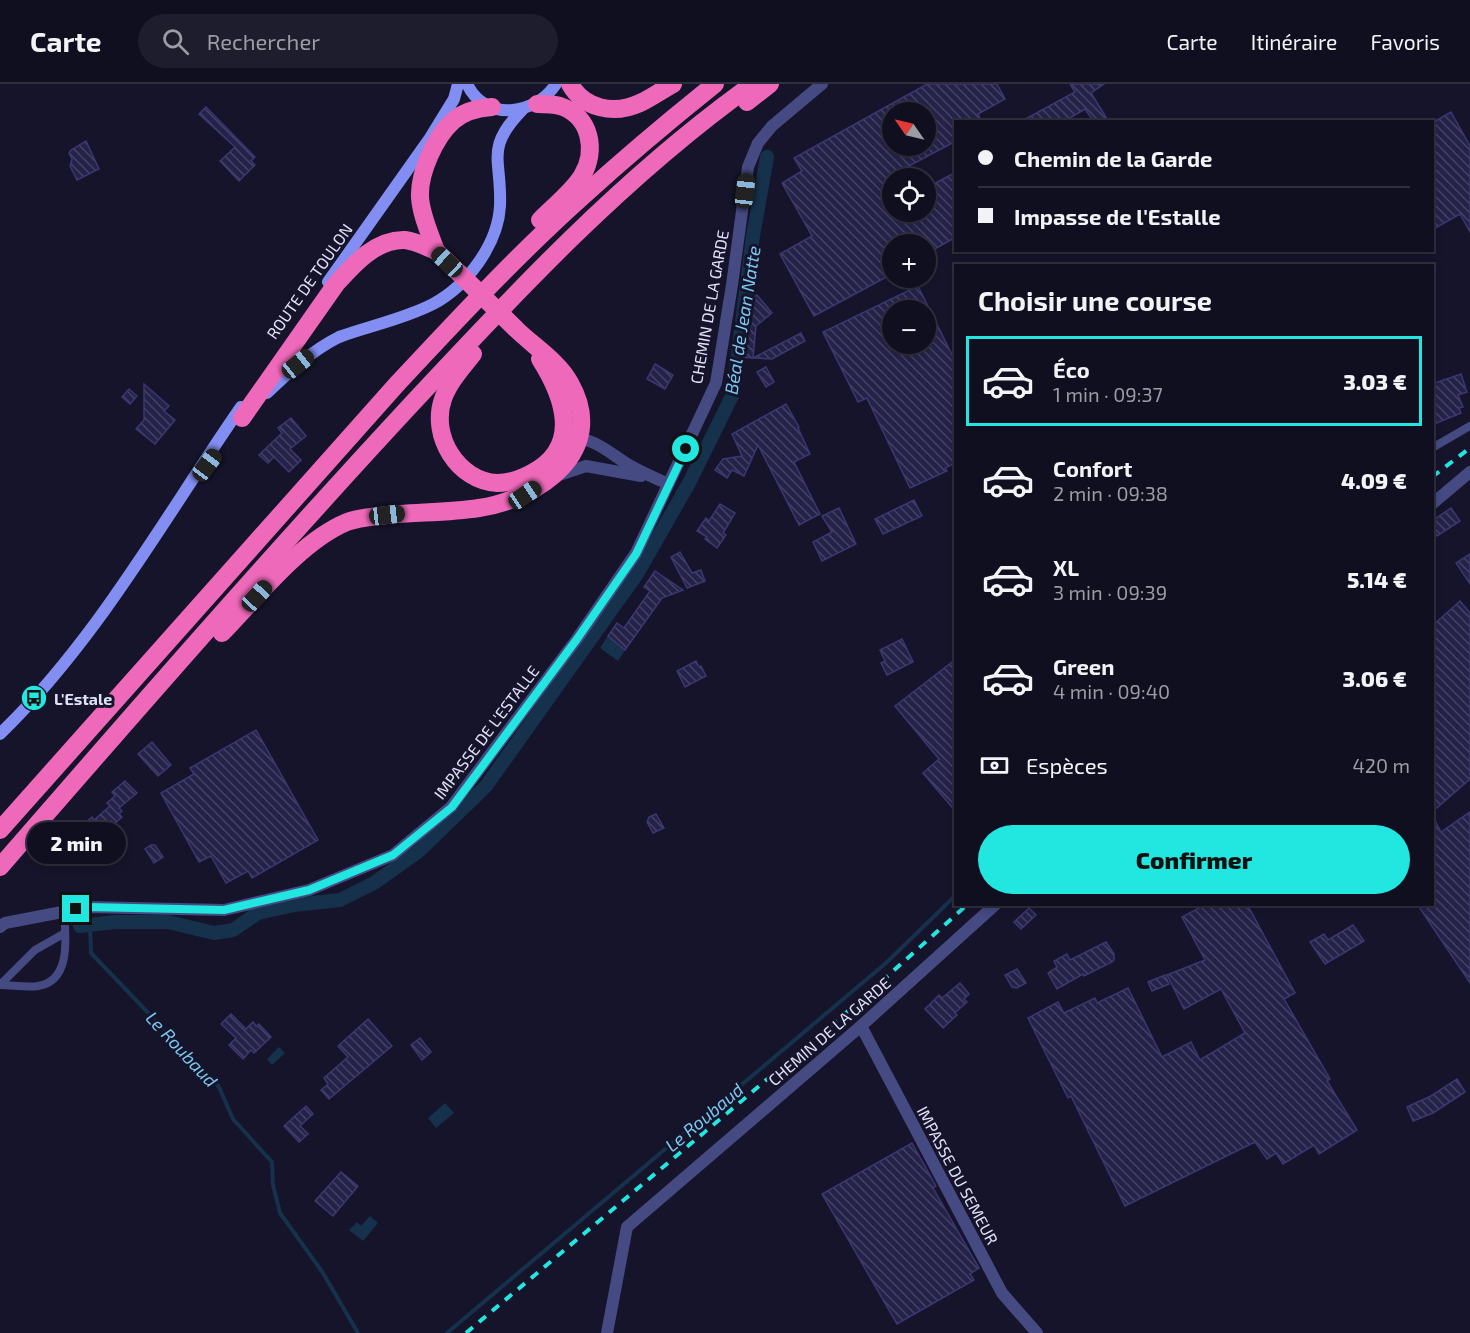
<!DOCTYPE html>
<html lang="fr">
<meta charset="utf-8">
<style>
body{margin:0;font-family:"Exo 2",sans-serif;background:#1e1d2d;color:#f1f3f6;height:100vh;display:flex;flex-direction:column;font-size:22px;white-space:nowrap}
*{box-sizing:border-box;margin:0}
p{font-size:20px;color:#9c9ca5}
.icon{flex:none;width:33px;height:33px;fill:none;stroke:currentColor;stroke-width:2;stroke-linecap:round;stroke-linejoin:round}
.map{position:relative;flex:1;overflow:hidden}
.drawer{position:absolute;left:954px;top:180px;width:480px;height:642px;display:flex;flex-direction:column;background:#100f20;border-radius:0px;box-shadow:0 3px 9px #0003,0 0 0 2px #302f3e}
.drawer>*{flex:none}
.guide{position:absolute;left:954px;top:36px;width:480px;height:132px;border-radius:0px;box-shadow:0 3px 9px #0003,0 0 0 2px #302f3e;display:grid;align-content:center;height:132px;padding:0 24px;background:#100f20}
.needle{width:39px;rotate:304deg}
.fabs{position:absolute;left:882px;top:18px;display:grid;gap:12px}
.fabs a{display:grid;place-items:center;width:54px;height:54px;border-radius:50%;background:#100f20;box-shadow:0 3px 9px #0003,0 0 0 2px #302f3e;font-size:30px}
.end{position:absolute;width:27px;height:27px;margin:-14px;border:8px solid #22e6e0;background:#111;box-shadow:0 0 0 3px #111}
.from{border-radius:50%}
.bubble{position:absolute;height:42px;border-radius:21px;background:#100f20;box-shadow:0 3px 9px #0003,0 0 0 2px #302f3e;font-size:20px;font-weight:800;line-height:42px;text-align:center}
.car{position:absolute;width:18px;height:36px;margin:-18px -9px;border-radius:8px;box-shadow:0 0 4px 2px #0007;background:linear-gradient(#222 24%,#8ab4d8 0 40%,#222 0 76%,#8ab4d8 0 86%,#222 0)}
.guide b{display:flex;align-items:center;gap:21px;height:57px;font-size:22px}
.guide b+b{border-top:2px solid #302f3e}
.guide i{width:15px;height:15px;background:#f1f3f6}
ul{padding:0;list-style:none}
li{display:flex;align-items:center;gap:18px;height:90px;margin:0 12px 9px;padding:0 12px;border:3px solid transparent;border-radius:0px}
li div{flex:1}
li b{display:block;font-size:22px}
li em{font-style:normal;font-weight:800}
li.current{border-color:#22e6e0}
li>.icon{width:54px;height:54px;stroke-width:1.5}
h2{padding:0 24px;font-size:27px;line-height:72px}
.pay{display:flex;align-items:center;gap:15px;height:66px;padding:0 24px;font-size:22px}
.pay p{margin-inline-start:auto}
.primary-button{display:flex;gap:12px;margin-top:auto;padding:12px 24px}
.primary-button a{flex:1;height:69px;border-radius:36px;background:#22e6e0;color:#111;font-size:24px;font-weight:800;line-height:69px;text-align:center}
header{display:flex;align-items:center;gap:36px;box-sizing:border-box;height:84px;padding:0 30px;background:#100f20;border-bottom:2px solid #302f3e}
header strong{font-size:28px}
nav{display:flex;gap:33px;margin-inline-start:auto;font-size:21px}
.search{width:420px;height:54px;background:#1e1d2d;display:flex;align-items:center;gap:15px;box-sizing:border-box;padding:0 21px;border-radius:33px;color:#9c9ca5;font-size:22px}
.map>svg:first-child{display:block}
.water{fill:#16314c}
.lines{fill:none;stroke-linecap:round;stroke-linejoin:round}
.stream{stroke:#16314c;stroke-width:4}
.canal{stroke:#16314c;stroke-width:14}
.building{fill:url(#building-back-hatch);stroke:#3b3772;stroke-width:1.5;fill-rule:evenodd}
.service{stroke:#454a83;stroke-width:8}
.minor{stroke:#454a83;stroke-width:12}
.secondary{stroke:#828ef1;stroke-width:12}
.motorway{stroke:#ee69ba;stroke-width:18}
.rail{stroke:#22e6e0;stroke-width:4;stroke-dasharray:9 8;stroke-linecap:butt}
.motorway-bridge{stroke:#ee69ba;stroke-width:18}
.route{stroke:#22e6e0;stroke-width:8}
.labels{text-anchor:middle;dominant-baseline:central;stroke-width:6;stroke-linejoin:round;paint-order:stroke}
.street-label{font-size:16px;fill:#e1e1fb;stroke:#15142a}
.poi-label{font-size:16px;font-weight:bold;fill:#e1e1fb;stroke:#15142a;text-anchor:start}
.water-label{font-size:18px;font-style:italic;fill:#7ac8f0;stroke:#15142a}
</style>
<header>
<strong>Carte</strong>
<div class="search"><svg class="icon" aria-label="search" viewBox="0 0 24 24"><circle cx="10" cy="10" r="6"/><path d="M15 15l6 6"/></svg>Rechercher</div>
<nav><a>Carte</a><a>Itinéraire</a><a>Favoris</a></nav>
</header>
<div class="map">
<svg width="1470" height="1249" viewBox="0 0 1470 1249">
<defs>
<pattern id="building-back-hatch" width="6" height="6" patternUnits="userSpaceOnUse" patternTransform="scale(1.5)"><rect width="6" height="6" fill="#252249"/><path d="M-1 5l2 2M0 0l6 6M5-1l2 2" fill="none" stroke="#444264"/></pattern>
</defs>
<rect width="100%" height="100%" fill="#15142a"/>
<g class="water">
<path d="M608 552 625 566 618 577 600 564Z"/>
<path d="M279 963 285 969 272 981 267 975Z"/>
<path d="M445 1019 454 1029 436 1044 428 1034Z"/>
<path d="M370 1132 378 1139 363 1157 349 1146 357 1138 361 1142Z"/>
</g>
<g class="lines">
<g class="stream">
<path d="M90 841 91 869 219 1003 233 1035 272 1078 273 1101 280 1129 323 1189 358 1249"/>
<path d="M447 1249 886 879 956 811"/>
</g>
<path class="canal" d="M80 842 115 838H168L214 849 233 846 258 829 294 821 340 816 374 799 419 767 486 702 637 490 689 399 733 310 753 152 767 73"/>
</g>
<g class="building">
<path d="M927 0H997L1005 15 978 30 982 38H956V57L892 91V128H926V104L956 88V153L926 170V160H892V190L814 232 780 170 812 152 782 99 802 87 794 74ZM892 28H926V62H892Z"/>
<path d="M1070 0H1104L1091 9 1109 38H1094L1085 25 1063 38H1020L1075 8Z"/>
<path d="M206 23 255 73 251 77 255 81 239 97 220 77 235 63 199 30Z"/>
<path d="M1451 28 1470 62V148L1460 130 1432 146V39Z"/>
<path d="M86 57 99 85 77 96 70 82 72 75 69 69 71 66Z"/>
<path d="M918 202 956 279V379L945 384 947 387 910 404 867 314 858 318 823 248ZM892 226H926V260H892Z"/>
<path d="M757 211 772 229 756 242 753 274 742 273 749 216Z"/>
<path d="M801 249 805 257 772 275 753 274Z"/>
<path d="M655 280 673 291 665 305 647 295Z"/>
<path d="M766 283 774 298 766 303 757 288Z"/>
<path d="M1461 290 1467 308 1458 311 1463 323 1459 324 1461 329 1432 341V300Z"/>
<path d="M144 300 169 322 164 327 175 336 155 360 136 345 144 336Z"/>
<path d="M129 305 137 312 130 320 122 313Z"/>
<path d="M786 320 799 343 798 344 810 370 794 378 820 430 799 441 758 361 744 392 732 386 727 394 715 386 723 375 742 372 732 350Z"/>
<path d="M291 334 306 352 290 365 301 376 289 388 274 373 268 379 259 371 282 349 278 344Z"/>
<path d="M914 416 922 432 883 450 875 435Z"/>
<path d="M720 420 735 429 723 449 726 451 717 464 705 455 707 453 697 447 706 434 709 437Z"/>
<path d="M839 424 856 460 822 477 813 458 832 448 822 432Z"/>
<path d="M1451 424 1460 437 1437 452 1432 445V437Z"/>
<path d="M680 468 692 489 701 486 705 497 687 504 671 473Z"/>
<path d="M1470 470V500L1456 479Z"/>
<path d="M655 487 683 506 662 514 625 566 608 552 617 539 624 544 650 507 644 503Z"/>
<path d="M1460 517 1470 529V695L1432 728V542Z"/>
<path d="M902 555 913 578 887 591 881 579 885 577 880 566Z"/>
<path d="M956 575V728L923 689 939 675 895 622Z"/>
<path d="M696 577 699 583 701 582 706 592 685 603 677 587Z"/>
<path d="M256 646 318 756 252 794 248 787 226 799 211 772 199 778 161 709 194 690 190 684Z"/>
<path d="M152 658 171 681 158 692 138 670Z"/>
<path d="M125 697 137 709 119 724 122 727 119 730 122 733 114 740 111 737 82 758 74 748 92 733 94 736 110 722 107 719 115 712 112 708Z"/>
<path d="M1470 728V899L1417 820H1432V731L1441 748Z"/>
<path d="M656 730 664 744 653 749 647 738 649 733Z"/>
<path d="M151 761H155L163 773 154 779 145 765Z"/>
<path d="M1206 820H1247L1295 909 1284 915 1330 995 1327 997 1357 1046 1319 1070 1314 1061 1283 1080 1276 1069 1267 1075 1255 1058 1125 1122 1071 1012 1068 1014 1028 934 1058 918 1064 929 1095 914 1097 919 1128 904 1162 973 1191 958 1200 976 1245 949 1221 905 1184 925 1167 891 1205 876 1182 833Z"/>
<path d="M1029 824 1036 831 1021 845 1014 838Z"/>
<path d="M1353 841 1364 857 1325 880 1310 858 1324 850 1328 856Z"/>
<path d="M1106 858 1114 870V876L1112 878 1084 892 1083 890 1057 905 1048 889 1057 883 1054 877 1067 870 1070 876Z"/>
<path d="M1017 885 1026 899 1017 904 1012 903 1005 891Z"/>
<path d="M1165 891 1169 900 1152 907 1148 898Z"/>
<path d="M960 899 969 910 964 915 967 918 955 929 957 931 943 944 925 925 939 911 942 914Z"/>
<path d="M231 930 246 945 253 938 256 942 259 940 271 953 254 969 251 966 243 975 229 961 236 954 221 940Z"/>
<path d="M368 935 392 962 329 1015 321 1006 328 1000 324 994 348 973 338 962Z"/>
<path d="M420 954 431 968 422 976 411 961Z"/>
<path d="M1457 995 1465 1008 1433 1029 1413 1037 1407 1023 1431 1012Z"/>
<path d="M306 1022 313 1030 300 1042 308 1050 299 1058 284 1042Z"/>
<path d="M912 1059 936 1102 933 1104 979 1184 970 1190 974 1196 897 1240 822 1110Z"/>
<path d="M341 1088 358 1102 333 1132 315 1117Z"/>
</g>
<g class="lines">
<g class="service">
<path d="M1432 364 1470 342"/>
<path d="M0 901C12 901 26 904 38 902 71 897 66 854 64 828"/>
<path d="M0 901 35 866 65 849"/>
</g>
<g class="minor">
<path d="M572 355C593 352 612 371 629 381 641 388 655 394 668 400"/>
<path d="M556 392 586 382 641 392"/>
<path d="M1432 420 1470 388"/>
<path d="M0 843 5 839 88 823 224 826 309 806 393 771 451 723 577 555 636 469 716 299 732 201 748 83 758 59 772 42 822 0"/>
<path d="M861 942 1002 1209 1037 1249"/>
<path d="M607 1249 627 1143 861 942 996 820"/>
</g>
<g class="secondary">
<path d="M467 0C485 38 535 32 556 0"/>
<path d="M328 198 430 54 454 15 458 0"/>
<path d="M267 309C289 288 311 267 339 253 369 242 404 235 433 220 467 202 498 160 500 122 502 74 484 65 523 25"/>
<path d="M0 650C98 555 164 434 241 323"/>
</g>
<g class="motorway">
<path d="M570 0C584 25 614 31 640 19 651 14 662 6 673 0"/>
<path d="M747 18 770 0"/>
<path d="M537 20C545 20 553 20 560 22 591 32 597 67 582 92 573 107 553 123 540 136"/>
<path d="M429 158 436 167 459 189"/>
<path d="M436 167C430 150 421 131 420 113 419 89 435 53 453 37 464 27 478 24 492 23"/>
<path d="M473 270C462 284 449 298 443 315 430 352 458 397 497 399 510 399 521 395 532 389 582 363 564 313 540 275"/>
<path d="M242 334 336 200C354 180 376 155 405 156 415 157 427 163 436 167"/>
<path d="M222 549C257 513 301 457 347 438 357 434 369 433 379 432 412 428 446 429 479 424 539 415 609 367 570 299 558 277 533 262 515 244"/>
<path d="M0 746 397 300C457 236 517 171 583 112 626 73 670 36 715 0"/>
<path d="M0 783C134 629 268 475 407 325 514 210 624 92 753 0"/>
</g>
<g class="rail">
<path d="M1432 393 1470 364"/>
<path d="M466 1249 853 923 968 820"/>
</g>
<path class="motorway-bridge" d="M459 189 515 244"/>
</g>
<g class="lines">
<path class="route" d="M76 825 88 823 224 826 309 806 393 771 452 723 577 555 636 470 686 365"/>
</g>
<defs>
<g id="bus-disc" transform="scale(1.35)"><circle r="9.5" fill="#22e6e0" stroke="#15142a"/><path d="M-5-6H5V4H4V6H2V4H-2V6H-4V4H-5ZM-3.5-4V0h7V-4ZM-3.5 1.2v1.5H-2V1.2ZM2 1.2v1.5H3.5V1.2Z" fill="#111"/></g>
</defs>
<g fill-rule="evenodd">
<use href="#bus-disc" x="34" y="614"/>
</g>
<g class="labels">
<g class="street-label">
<text transform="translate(309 197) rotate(-55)">ROUTE DE TOULON</text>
<text transform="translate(709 223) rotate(-80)">CHEMIN DE LA GARDE</text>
<text transform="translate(486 648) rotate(-53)">IMPASSE DE L'ESTALLE</text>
<text transform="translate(829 947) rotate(-41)">CHEMIN DE LA GARDE</text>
<text transform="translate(958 1091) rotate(62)">IMPASSE DU SEMEUR</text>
</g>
<g class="poi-label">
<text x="54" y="614">L'Estale</text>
</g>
<g class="water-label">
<text transform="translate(742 236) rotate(-81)">Béal de Jean Natte</text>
<text transform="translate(182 965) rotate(47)">Le Roubaud</text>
<text transform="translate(704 1033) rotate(-40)">Le Roubaud</text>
</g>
</g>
</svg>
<div class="fabs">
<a><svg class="needle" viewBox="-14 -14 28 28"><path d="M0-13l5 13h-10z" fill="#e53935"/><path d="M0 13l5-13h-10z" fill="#9c9ca5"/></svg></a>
<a><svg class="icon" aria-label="locate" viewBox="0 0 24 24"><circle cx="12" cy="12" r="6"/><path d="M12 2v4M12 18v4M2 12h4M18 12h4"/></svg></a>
<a>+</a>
<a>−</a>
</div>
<i class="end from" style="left:686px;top:365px"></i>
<i class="end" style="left:76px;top:825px"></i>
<div class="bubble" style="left:27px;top:738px;width:99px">2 min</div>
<i class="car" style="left:745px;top:107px;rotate:7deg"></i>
<i class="car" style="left:447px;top:178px;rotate:313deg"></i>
<i class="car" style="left:298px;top:280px;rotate:51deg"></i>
<i class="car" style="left:207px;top:381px;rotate:37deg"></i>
<i class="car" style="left:525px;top:411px;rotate:56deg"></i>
<i class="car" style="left:387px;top:431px;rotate:83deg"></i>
<i class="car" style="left:257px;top:512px;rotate:43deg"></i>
<div class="guide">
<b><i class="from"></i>Chemin de la Garde</b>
<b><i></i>Impasse de l'Estalle</b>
</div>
<section class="drawer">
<h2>Choisir une course</h2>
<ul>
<li class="current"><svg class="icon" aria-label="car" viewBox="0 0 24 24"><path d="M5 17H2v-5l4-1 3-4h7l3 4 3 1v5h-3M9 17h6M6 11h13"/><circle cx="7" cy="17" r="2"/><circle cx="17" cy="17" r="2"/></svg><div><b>Éco</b><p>1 min · 09:37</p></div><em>3.03 €</em></li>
<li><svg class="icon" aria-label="car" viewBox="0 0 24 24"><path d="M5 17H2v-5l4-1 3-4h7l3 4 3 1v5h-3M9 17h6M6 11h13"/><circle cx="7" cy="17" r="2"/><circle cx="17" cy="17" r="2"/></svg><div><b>Confort</b><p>2 min · 09:38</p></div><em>4.09 €</em></li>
<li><svg class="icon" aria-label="car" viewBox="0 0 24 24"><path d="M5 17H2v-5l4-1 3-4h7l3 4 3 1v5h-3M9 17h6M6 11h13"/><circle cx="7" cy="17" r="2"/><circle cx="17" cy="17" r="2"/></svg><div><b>XL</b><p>3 min · 09:39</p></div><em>5.14 €</em></li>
<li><svg class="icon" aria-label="car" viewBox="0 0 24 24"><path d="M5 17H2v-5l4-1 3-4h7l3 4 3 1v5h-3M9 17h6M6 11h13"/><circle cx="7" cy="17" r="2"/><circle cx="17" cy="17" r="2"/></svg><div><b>Green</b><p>4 min · 09:40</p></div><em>3.06 €</em></li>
</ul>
<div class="pay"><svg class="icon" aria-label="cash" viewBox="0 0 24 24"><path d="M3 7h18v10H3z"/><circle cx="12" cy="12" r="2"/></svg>Espèces<p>420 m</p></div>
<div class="primary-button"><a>Confirmer</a></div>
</section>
</div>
